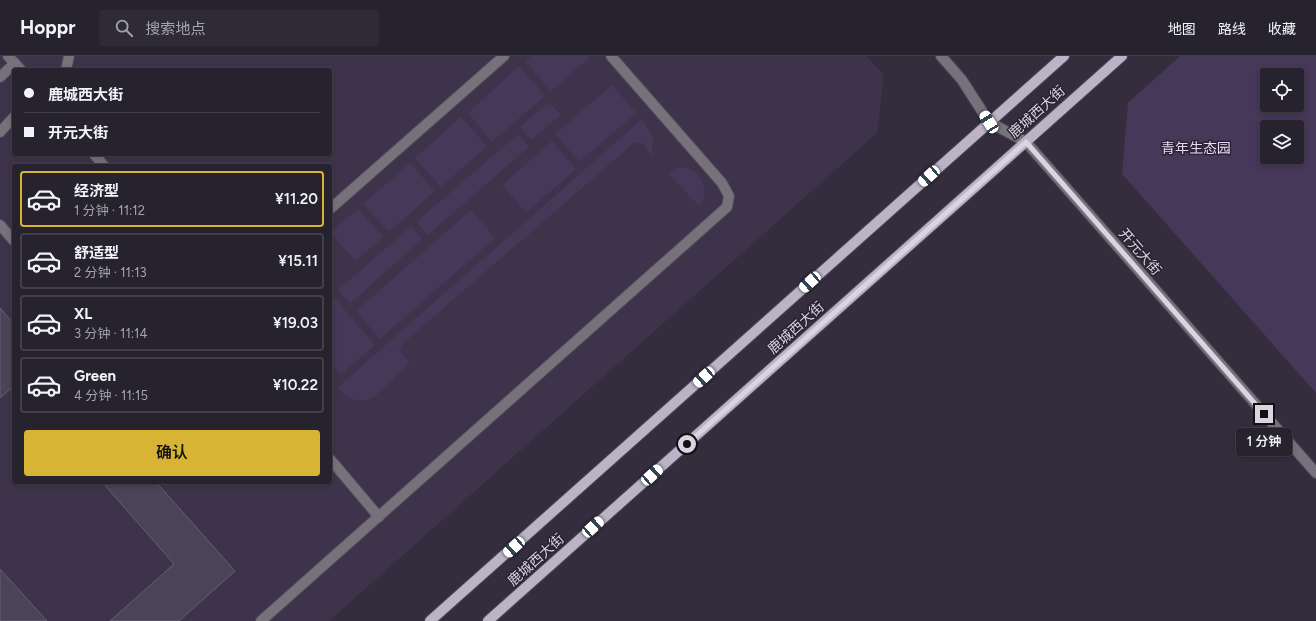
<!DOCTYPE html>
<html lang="zh">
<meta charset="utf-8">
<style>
body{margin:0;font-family:Figtree,"Noto Sans SC",sans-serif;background:#2e2a36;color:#f1f3f6;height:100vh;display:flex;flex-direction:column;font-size:15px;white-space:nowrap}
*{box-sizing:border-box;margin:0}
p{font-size:13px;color:#a4a4aa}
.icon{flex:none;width:22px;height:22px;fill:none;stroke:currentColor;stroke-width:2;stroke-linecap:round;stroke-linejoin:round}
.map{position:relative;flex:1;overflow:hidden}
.panel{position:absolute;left:12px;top:108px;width:320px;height:320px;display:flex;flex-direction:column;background:#26222e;border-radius:4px;box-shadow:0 2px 6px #0003,0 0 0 1px #423f4a}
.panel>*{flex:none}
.guide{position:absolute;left:12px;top:12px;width:320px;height:88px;border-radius:4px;box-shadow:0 2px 6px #0003,0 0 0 1px #423f4a;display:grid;align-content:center;height:88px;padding:0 12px;background:#26222e}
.buttons{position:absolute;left:1260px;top:12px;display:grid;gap:8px}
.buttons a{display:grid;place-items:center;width:44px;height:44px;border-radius:4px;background:#26222e;box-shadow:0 2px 6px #0003,0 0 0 1px #423f4a;font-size:20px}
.end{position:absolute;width:18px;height:18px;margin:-9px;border:5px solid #d9d5e0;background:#111;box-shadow:0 0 0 2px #111}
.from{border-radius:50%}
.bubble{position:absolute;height:28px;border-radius:4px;background:#26222e;box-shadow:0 2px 6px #0003,0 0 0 1px #423f4a;font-size:13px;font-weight:600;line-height:28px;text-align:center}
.car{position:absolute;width:12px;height:24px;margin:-12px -6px;border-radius:5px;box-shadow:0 0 3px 1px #0007;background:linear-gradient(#fff 24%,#345 0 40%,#fff 0 76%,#345 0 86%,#fff 0)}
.guide b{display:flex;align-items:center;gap:14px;height:38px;font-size:15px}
.guide b+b{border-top:1px solid #423f4a}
.guide i{width:10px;height:10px;background:#f1f3f6}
ul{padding:7px 0 0;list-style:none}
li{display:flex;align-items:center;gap:12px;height:56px;margin:0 8px 6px;padding:0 4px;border:2px solid #423f4a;border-radius:4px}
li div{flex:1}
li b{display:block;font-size:15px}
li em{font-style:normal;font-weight:600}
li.on{border-color:#d7b434}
li>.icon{width:36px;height:36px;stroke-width:1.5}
.cta{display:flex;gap:8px;margin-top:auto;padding:8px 12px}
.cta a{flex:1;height:46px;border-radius:4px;background:#d7b434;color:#111;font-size:16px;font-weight:600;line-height:46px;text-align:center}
header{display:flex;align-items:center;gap:24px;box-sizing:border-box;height:56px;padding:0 20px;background:#26222e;border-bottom:1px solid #423f4a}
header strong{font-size:19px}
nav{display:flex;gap:22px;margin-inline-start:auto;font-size:14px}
.search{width:280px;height:36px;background:#2e2a36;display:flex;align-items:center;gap:10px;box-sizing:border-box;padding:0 14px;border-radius:4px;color:#a4a4aa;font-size:15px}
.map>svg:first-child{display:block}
.built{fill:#3d344b;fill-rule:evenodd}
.green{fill:#453858;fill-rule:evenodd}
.building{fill:#4b4456;stroke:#665e72}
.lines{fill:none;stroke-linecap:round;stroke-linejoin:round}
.minor-casing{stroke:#4e4858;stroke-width:12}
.major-casing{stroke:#4e4858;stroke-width:12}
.minor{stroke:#76727b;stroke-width:10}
.major{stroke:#bbb4c6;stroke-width:10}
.route{stroke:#d9d5e0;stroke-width:5}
.labels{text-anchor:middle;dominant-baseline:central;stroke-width:3;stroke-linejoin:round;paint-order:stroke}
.street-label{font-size:14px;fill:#d9d5e0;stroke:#292333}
.park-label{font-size:14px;fill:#e4d9f6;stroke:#292333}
</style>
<header>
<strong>Hoppr</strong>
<div class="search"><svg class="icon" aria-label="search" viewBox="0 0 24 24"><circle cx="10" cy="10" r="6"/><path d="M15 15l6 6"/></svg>搜索地点</div>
<nav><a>地图</a><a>路线</a><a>收藏</a></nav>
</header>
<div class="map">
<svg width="1316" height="565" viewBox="0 0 1316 565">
<rect width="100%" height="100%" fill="#332d3e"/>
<path class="built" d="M0 0H866L884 19 877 77 329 565H0ZM14 14H330V98H14ZM14 110H330V426H14Z"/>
<g class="green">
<path d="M531 0H587L589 2 551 35 525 5Z"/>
<path d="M1180 0H1316V337L1122 118 1128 47ZM1267 19H1297V49H1267ZM1267 71H1297V101H1267Z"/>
<path d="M519 10 545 40 492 86 468 57Z"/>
<path d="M612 29 636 57 579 106 555 78Z"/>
<path d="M549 46 561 59 531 84 520 71Z"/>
<path d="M461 61 487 90 441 131 415 102Z"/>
<path d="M642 63 653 81 652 100 642 87H634L402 288 399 295 410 307 374 341C361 349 345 343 338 331Z"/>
<path d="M518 78 529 91 428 179 416 166Z"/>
<path d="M552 85 576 113 526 157 502 129Z"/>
<path d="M410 107 435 135 389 176 363 148Z"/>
<path d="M685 111C702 115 711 137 699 150L669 118 676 112Z"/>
<path d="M358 153 383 181 356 205 330 177Z"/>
<path d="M471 154 495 182 380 283 356 255Z"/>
<path d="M411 170 422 183 350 248 338 234Z"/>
<path d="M333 240 375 289 341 318 330 306V242Z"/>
</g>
<g class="building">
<path d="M0 252 14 268V330L0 342Z"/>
<path d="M102 426H156L235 515 179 565H110L174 508Z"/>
<path d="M0 513 47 565H0Z"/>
</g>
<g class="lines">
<g class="minor-casing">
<g id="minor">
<path d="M8 0 21 14"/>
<path d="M941 0 962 24 989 66 1026 86 1316 417"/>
<path d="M66 14 69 0"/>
<path d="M0 21 15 7"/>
<path d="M0 76 14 61"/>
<path d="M94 98 104 110"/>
<path d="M330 153 504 0"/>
<path d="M0 169 14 185"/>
<path d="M330 403 379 461"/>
<path d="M261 565 727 151 729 140 722 127 611 0"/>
</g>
</g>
<g class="major-casing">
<g id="major">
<path d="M430 565 1064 0"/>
<path d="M488 565 1122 0"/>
</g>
</g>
<use href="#minor" class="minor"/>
<use href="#major" class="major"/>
</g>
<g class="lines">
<path class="route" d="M687 388 1026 86 1264 358"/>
</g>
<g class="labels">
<g class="street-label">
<text transform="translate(1037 56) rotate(-42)">鹿城西大街</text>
<text transform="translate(1140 196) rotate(49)">开元大街</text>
<text transform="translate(796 272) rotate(-42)">鹿城西大街</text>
<text transform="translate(536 504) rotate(-42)">鹿城西大街</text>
</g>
<g class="park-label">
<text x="1196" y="92">青年生态园</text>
</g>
</g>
</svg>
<div class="buttons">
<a><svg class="icon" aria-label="locate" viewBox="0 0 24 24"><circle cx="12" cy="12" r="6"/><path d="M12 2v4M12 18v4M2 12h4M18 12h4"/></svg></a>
<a><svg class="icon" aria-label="layers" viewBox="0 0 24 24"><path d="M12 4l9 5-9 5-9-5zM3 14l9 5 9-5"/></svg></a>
</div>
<i class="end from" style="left:687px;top:388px"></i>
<i class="end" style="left:1264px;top:358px"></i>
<div class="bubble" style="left:1236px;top:372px;width:56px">1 分钟</div>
<i class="car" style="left:989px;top:66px;rotate:328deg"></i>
<i class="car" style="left:929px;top:120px;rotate:228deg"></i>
<i class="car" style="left:810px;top:226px;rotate:228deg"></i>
<i class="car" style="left:704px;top:321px;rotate:228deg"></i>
<i class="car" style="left:652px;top:419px;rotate:48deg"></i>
<i class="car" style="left:593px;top:471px;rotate:48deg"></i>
<i class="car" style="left:514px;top:491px;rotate:228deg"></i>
<div class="guide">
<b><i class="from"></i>鹿城西大街</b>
<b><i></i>开元大街</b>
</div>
<section class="panel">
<ul>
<li class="on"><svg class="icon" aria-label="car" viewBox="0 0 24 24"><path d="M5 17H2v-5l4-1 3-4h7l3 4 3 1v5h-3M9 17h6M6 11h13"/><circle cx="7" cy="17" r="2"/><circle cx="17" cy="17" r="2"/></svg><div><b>经济型</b><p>1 分钟 · 11:12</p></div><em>¥11.20</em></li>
<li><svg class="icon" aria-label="car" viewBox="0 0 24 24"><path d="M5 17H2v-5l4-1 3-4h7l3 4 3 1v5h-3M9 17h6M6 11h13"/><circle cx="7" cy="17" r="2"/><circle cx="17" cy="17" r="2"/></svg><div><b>舒适型</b><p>2 分钟 · 11:13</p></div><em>¥15.11</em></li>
<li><svg class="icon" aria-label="car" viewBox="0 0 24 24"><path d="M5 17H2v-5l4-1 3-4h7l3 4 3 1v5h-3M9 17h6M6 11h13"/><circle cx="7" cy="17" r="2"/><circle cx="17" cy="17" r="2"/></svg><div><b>XL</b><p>3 分钟 · 11:14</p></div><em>¥19.03</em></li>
<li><svg class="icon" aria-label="car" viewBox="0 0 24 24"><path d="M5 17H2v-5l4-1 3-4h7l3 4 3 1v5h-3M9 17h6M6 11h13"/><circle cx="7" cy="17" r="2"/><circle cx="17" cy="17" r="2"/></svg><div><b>Green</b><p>4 分钟 · 11:15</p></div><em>¥10.22</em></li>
</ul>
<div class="cta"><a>确认</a></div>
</section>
</div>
